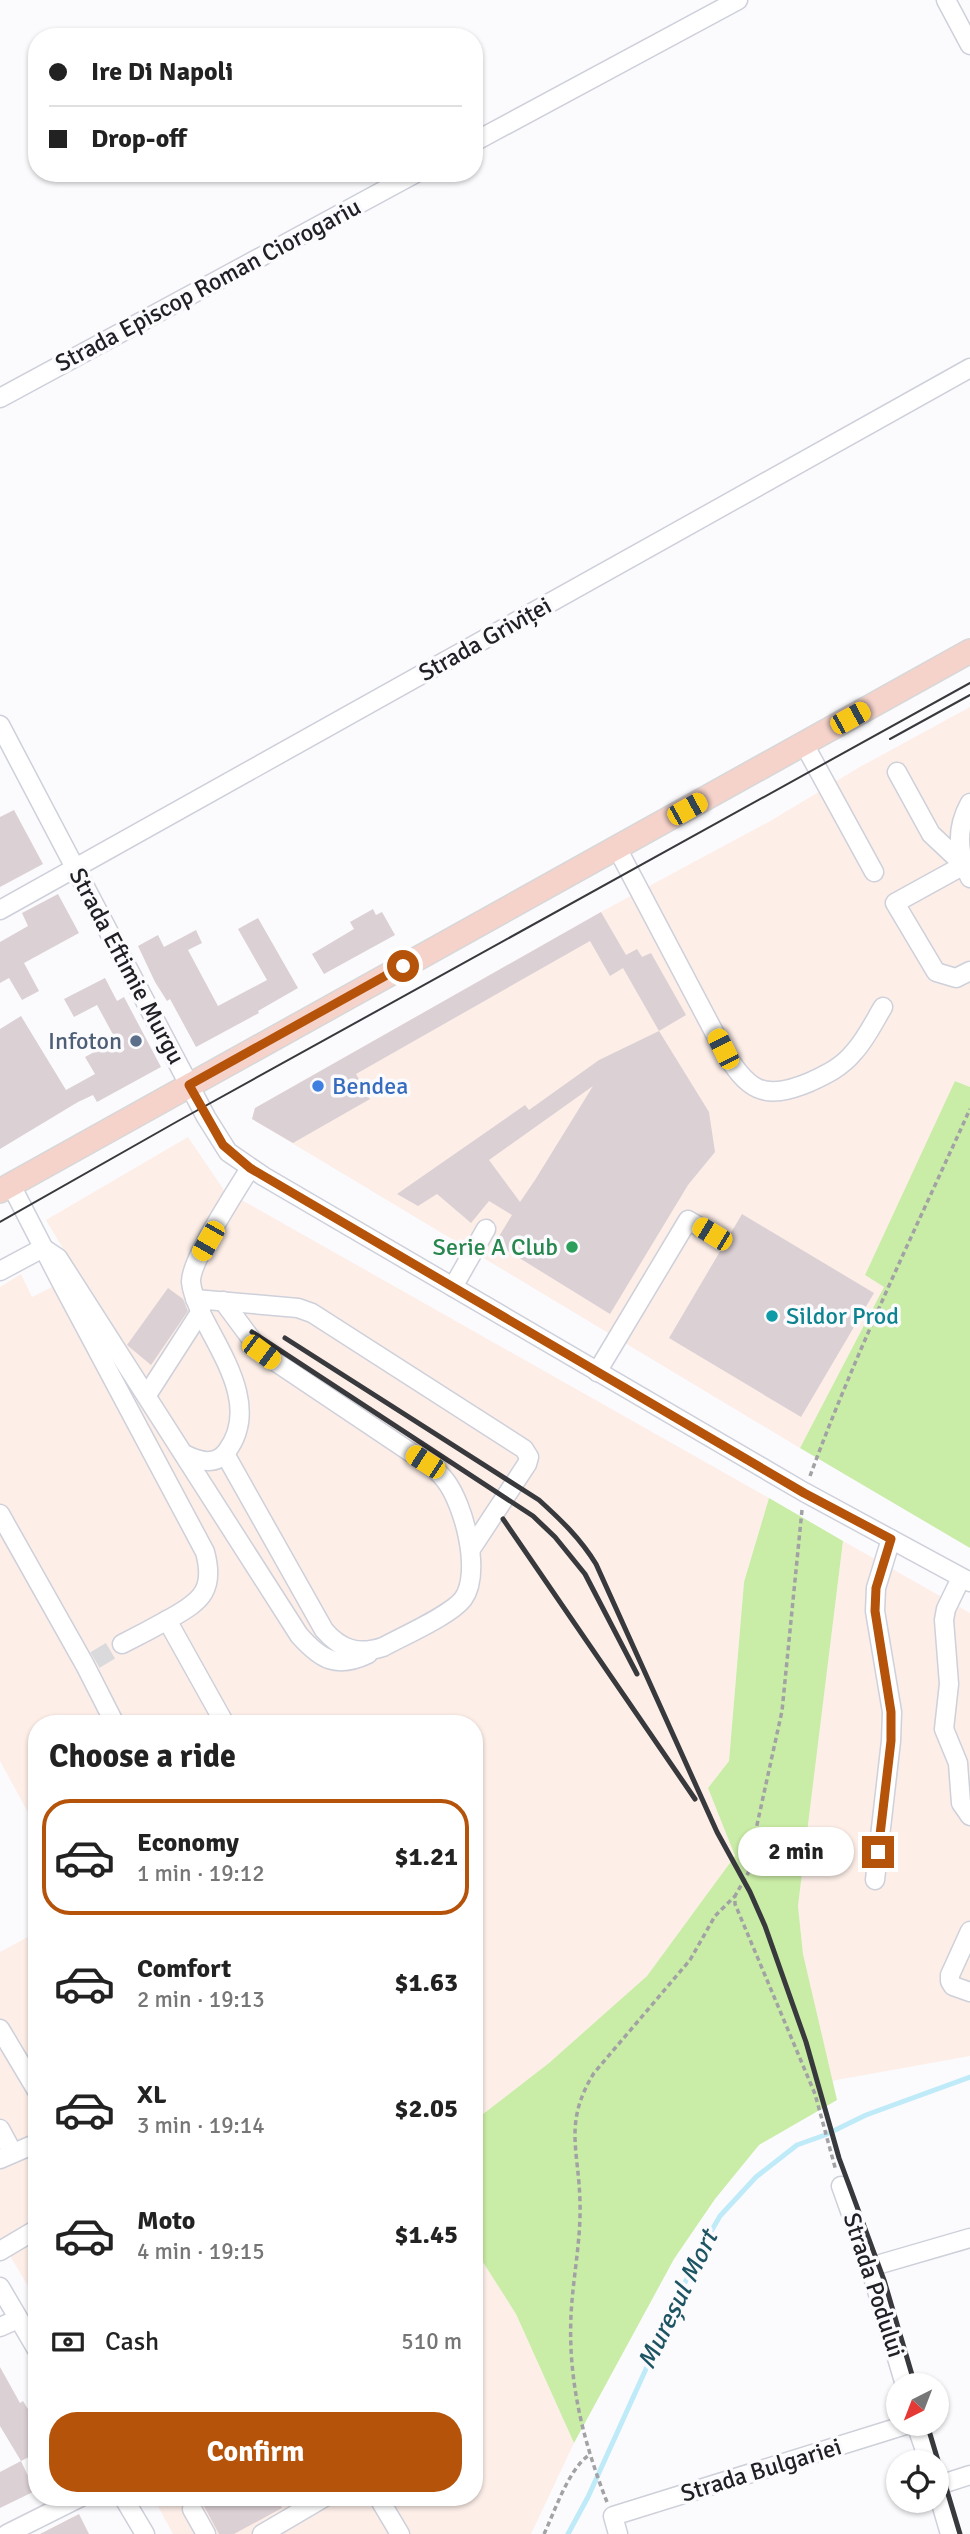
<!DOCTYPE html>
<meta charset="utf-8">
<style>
body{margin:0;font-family:Signika,sans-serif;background:#f2f2f2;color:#222;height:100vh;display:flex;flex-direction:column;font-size:26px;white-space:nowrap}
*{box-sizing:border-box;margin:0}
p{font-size:23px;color:#767676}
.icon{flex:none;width:38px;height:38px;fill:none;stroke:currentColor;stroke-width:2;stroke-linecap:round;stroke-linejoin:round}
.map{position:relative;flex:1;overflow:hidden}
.side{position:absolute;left:28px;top:1715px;width:455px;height:791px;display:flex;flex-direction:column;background:#fff;border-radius:28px;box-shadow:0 2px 5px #0004}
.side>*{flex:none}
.banner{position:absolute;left:28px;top:28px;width:455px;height:154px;border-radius:28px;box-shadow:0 2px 5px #0004;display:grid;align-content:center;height:154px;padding:0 21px;background:#fff}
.needle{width:46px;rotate:222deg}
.buttons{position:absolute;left:886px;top:2373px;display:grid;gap:14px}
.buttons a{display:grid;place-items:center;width:63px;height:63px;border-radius:50%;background:#fff;box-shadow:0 2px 5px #0004;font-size:35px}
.end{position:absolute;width:32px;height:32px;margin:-16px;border:9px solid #b45309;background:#fff;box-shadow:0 0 0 4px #fff}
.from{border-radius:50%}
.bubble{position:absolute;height:49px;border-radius:24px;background:#fff;box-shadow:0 2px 5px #0004;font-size:23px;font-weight:800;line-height:49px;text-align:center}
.car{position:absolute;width:21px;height:42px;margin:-21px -10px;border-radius:9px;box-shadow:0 0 5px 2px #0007;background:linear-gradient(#f5c518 24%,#345 0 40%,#f5c518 0 76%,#345 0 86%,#f5c518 0)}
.banner b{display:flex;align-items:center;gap:24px;height:66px;font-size:26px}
.banner b+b{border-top:2px solid #e0e0e0}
.banner i{width:18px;height:18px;background:#222}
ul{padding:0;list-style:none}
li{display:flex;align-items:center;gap:21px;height:116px;margin:0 14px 10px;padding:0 7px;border:4px solid transparent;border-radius:28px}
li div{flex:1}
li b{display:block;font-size:26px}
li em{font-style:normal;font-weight:800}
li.on{border-color:#b45309}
li>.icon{width:63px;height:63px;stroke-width:1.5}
h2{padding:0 21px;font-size:32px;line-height:84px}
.pay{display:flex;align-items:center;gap:18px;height:77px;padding:0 21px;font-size:26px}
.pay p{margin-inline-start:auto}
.primary-button{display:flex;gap:14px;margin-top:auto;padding:14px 21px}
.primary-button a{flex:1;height:80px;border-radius:28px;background:#b45309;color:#fff;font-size:28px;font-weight:800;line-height:80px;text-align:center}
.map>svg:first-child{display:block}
.industrial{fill:#fdeee8}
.green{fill:#c9eca6}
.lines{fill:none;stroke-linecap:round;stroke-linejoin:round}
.stream{stroke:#bfebf8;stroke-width:5}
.building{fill:#dbd0d4;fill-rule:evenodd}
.minor-tunnel{stroke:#dadadd;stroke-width:18;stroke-dasharray:18 9;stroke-linecap:butt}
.minor-casing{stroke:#ced0da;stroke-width:21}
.major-casing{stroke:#d7d7d8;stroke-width:26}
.path{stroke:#a2a2a5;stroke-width:3.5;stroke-dasharray:5 3.5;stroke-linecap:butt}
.minor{stroke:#fff;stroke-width:18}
.major{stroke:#f5d3cb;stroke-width:23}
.tram{stroke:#38393d;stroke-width:2}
.rail{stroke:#38393d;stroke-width:5}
.route{stroke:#b45309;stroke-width:9}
.service-dot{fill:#5c6f8a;stroke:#fbfbfe;stroke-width:2.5}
.shop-dot{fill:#3f7fe0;stroke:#fbfbfe;stroke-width:2.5}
.leisure-dot{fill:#2e9e5b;stroke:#fbfbfe;stroke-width:2.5}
.culture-dot{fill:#0f9aa8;stroke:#fbfbfe;stroke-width:2.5}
.labels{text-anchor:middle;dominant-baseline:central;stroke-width:7;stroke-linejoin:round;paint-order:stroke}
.street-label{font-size:24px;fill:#202125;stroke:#fbfbfe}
.service-label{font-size:24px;fill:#4e5e75;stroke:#fbfbfe;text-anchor:end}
.shop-label{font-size:24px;fill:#366cbe;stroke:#fbfbfe;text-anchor:start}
.leisure-label{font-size:24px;fill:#27864d;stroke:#fbfbfe;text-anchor:end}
.culture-label{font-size:24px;fill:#0d838f;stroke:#fbfbfe;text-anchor:start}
.water-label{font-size:26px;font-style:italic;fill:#1e5563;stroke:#fbfbfe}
</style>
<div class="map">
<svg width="970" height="2534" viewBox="0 0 970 2534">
<rect width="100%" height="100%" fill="#fbfbfe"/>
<g class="industrial">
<path d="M970 707V1087L956 1081 865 1275 884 1287 800 1448 252 1119 255 1108 601 912 772 820 858 768Z"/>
<path d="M188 1137 224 1190 769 1498 744 1582 729 1761 708 1788 735 1856 647 1976 549 2063 474 2121V1724H37V1829L0 1761V1287L21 1274 32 1297 78 1274 46 1220Z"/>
<path d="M843 1541 970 1613V2056L831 2081 803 1954 798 1906Z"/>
<path d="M37 1932V2301L0 2239V1952Z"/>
<path d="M474 2248 516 2314 574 2443 531 2534H173L153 2497H474Z"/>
</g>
<g class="green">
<path d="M955 1081 970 1087V1548L800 1448 884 1287 865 1275Z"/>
<path d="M769 1498 843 1541 798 1906 803 1954 837 2100 759 2145 715 2199 674 2259 574 2443 516 2314 474 2248V2121L549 2063 647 1976 735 1856 708 1788 729 1761 744 1582Z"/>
</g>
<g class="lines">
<path class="stream" d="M568 2534 588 2497 698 2254 720 2216 756 2177 797 2145 825 2135 866 2115 970 2077"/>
</g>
<g class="building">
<path d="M14 810 43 864 0 887V817Z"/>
<path d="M58 894 79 933 24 963 39 991 22 1000 9 978 0 983V942L28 926 22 913Z"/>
<path d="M373 909 376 915 382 912 395 935 324 974 312 954 354 929 350 922Z"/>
<path d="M601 912 626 955 637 949 642 957 651 953 686 1015 659 1031 623 968 610 976 590 941 356 1074 370 1099 293 1143 252 1119 255 1108Z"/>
<path d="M258 918 298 988 258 1011 259 1013 196 1047 170 999 167 1001 155 982 138 946 158 935 164 947 196 930 202 943 188 950 218 1006 267 980 238 929Z"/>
<path d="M105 978 117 1001 124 997 161 1067 97 1102 93 1095 78 1102 0 1149V1029L21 1016 66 1090 95 1074 85 1057 116 1040 97 1005 74 1017 64 999Z"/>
<path d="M659 1031 709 1112 715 1152 688 1185 610 1314 495 1243 512 1215 489 1201 471 1223 437 1194 418 1206 397 1194 525 1105 529 1110 599 1060ZM593 1086 535 1180 520 1202 489 1160Z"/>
<path d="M742 1214 874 1293 801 1417 669 1338Z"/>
<path d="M168 1288 183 1299 188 1311 151 1365 127 1345Z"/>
<path d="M0 2367 20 2403 23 2401 37 2424V2453L21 2461 0 2426Z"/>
<path d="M21 2461 35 2491 0 2508V2472Z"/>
<path d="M199 2497H277L282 2508 234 2534H219Z"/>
<path d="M79 2514 89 2534H40Z"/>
</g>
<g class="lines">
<path class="minor-tunnel" d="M95 1660 122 1644"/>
<g class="minor-casing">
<g id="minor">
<path d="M946 0 970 45"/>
<path d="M474 142 738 0"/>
<path d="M0 398 416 173"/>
<path d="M0 725 206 1117 228 1152 263 1176 804 1492 970 1582"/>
<path d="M804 744 874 872"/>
<path d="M897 772 931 834 964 865"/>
<path d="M970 803C956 828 957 853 970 878"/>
<path d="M617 848 723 1049C747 1090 763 1102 810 1082 827 1074 842 1067 854 1052 866 1039 874 1022 883 1007"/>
<path d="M964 865 895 903 936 972 956 978 970 971"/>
<path d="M0 910 970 368"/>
<path d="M11 1185 61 1282 205 1552C215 1589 202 1601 171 1618 155 1627 138 1636 122 1644"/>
<path d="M0 1271 43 1248 58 1258 299 1635C321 1660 337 1669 368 1654"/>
<path d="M453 1287 486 1229"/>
<path d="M195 1299 298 1308 312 1313 524 1449 529 1457 527 1464 471 1549"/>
<path d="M223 1301 261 1352 425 1462C432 1467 440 1473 445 1480 464 1504 482 1573 463 1599 451 1615 403 1636 383 1647 359 1655 341 1650 324 1630L225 1454"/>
<path d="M597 1372 688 1220 712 1234"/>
<path d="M147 1395 201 1311"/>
<path d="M184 1454C200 1462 216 1466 227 1451 259 1408 223 1357 203 1317 198 1306 192 1294 191 1282 190 1260 237 1190 250 1168"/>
<path d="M0 1514 85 1665 115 1724"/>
<path d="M961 1578 946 1609 944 1620 949 1684 944 1729 958 1763 961 1803 970 1816"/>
<path d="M167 1620 225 1724"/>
<path d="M875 1880 891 1741 892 1712 875 1611 876 1588 891 1539"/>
<path d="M970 1931 950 1975V1981L953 1986 970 1992"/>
<path d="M0 2029 37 2091"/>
<path d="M0 2129 13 2153"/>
<path d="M0 2159 37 2143"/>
<path d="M841 2186 870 2267 905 2385"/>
<path d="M0 2251 37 2229"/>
<path d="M870 2267 970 2238"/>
<path d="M0 2287 37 2350"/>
<path d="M0 2327 18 2319"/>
<path d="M916 2424 929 2462"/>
<path d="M936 2486 950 2534"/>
<path d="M936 2486 970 2475"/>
<path d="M123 2497 145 2534"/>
<path d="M378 2497 400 2534"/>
<path d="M192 2509 206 2534"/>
<path d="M7 2534 81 2497"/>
<path d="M262 2534 325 2497"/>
<path d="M618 2534 613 2516 909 2424"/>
</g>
</g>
<g class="major-casing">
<path id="major" d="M0 1191 970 651"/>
</g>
<g class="path">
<path d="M810 1476C856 1351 915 1230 970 1109"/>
<path d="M802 1510 782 1711 755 1834 752 1866 735 1896V1904L815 2094 836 2171"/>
<path d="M607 2502C583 2441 568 2381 571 2315 573 2277 581 2240 580 2203 579 2150 563 2123 594 2073L690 1960 715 1916 735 1896"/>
<path d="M544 2534C555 2511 568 2470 589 2455"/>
</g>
<use href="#minor" class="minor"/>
<use href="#major" class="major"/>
<g class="tram">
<path d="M890 739 970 695"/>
<path d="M0 1222 178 1121 970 683"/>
</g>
<g class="rail">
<path d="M252 1332 533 1516 555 1537 585 1574 637 1674"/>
<path d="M285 1338 539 1500C561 1520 580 1538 596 1564L717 1832 750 1892 765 1926 806 2042 839 2158 884 2280 915 2385"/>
<path d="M503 1519 695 1799"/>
<path d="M927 2424 960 2534"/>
</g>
</g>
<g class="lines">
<path class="route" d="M403 966 189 1085 223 1145 250 1168 804 1493 891 1539 876 1588 875 1611 891 1712V1741L878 1852"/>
</g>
<circle class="service-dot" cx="136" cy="1041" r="7"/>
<circle class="shop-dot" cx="318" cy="1086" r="7"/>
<circle class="leisure-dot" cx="572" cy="1247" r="7"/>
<circle class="culture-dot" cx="772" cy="1316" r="7"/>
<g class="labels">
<g class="street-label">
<text transform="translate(208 285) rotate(-28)">Strada Episcop Roman Ciorogariu</text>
<text transform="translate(485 639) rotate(-29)">Strada Griviței</text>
<text transform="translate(127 966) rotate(62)">Strada Eftimie Murgu</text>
<text transform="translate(874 2285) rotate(72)">Strada Podului</text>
<text transform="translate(761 2470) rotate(-17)">Strada Bulgariei</text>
</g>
<g class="service-label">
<text x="122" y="1041">Infoton</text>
</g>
<g class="shop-label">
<text x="332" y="1086">Bendea</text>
</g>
<g class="leisure-label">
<text x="558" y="1247">Serie A Club</text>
</g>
<g class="culture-label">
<text x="786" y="1316">Sildor Prod</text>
</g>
<g class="water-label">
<text transform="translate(678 2300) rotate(-64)">Mureșul Mort</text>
</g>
</g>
</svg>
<div class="buttons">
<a><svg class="needle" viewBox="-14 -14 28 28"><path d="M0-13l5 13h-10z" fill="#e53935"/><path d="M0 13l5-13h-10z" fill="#767676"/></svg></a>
<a><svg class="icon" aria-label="locate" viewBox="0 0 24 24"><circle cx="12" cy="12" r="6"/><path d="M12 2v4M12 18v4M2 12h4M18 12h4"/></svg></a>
</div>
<i class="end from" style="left:403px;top:966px"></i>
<i class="end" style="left:878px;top:1852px"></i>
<div class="bubble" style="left:738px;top:1827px;width:116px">2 min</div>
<i class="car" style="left:850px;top:718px;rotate:61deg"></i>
<i class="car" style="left:687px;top:809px;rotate:61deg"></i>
<i class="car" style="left:723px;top:1049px;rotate:333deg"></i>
<i class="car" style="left:712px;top:1234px;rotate:301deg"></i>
<i class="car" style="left:208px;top:1241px;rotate:210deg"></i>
<i class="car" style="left:261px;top:1352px;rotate:127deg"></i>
<i class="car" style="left:425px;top:1462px;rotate:303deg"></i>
<div class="banner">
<b><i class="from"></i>Ire Di Napoli</b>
<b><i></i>Drop-off</b>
</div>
<section class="side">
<h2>Choose a ride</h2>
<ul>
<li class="on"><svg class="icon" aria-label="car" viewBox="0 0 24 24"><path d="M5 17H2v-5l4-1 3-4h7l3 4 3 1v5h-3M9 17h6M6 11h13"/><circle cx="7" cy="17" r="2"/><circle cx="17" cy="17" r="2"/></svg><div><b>Economy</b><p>1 min · 19:12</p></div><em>$1.21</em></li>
<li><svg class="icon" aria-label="car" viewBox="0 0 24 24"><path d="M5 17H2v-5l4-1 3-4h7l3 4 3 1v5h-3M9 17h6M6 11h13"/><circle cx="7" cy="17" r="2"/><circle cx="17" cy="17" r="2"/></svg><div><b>Comfort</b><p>2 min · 19:13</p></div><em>$1.63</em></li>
<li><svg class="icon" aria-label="car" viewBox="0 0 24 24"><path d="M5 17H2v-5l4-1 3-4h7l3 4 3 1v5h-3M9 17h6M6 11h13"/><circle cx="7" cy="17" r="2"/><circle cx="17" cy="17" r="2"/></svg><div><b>XL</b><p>3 min · 19:14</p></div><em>$2.05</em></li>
<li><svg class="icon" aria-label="car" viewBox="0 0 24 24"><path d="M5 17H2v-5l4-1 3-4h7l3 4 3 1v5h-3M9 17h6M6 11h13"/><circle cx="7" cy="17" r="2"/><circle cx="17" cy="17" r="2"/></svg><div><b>Moto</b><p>4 min · 19:15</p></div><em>$1.45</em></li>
</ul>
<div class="pay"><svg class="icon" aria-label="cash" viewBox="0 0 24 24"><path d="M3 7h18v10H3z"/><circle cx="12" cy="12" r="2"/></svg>Cash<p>510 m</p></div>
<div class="primary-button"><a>Confirm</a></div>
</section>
</div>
